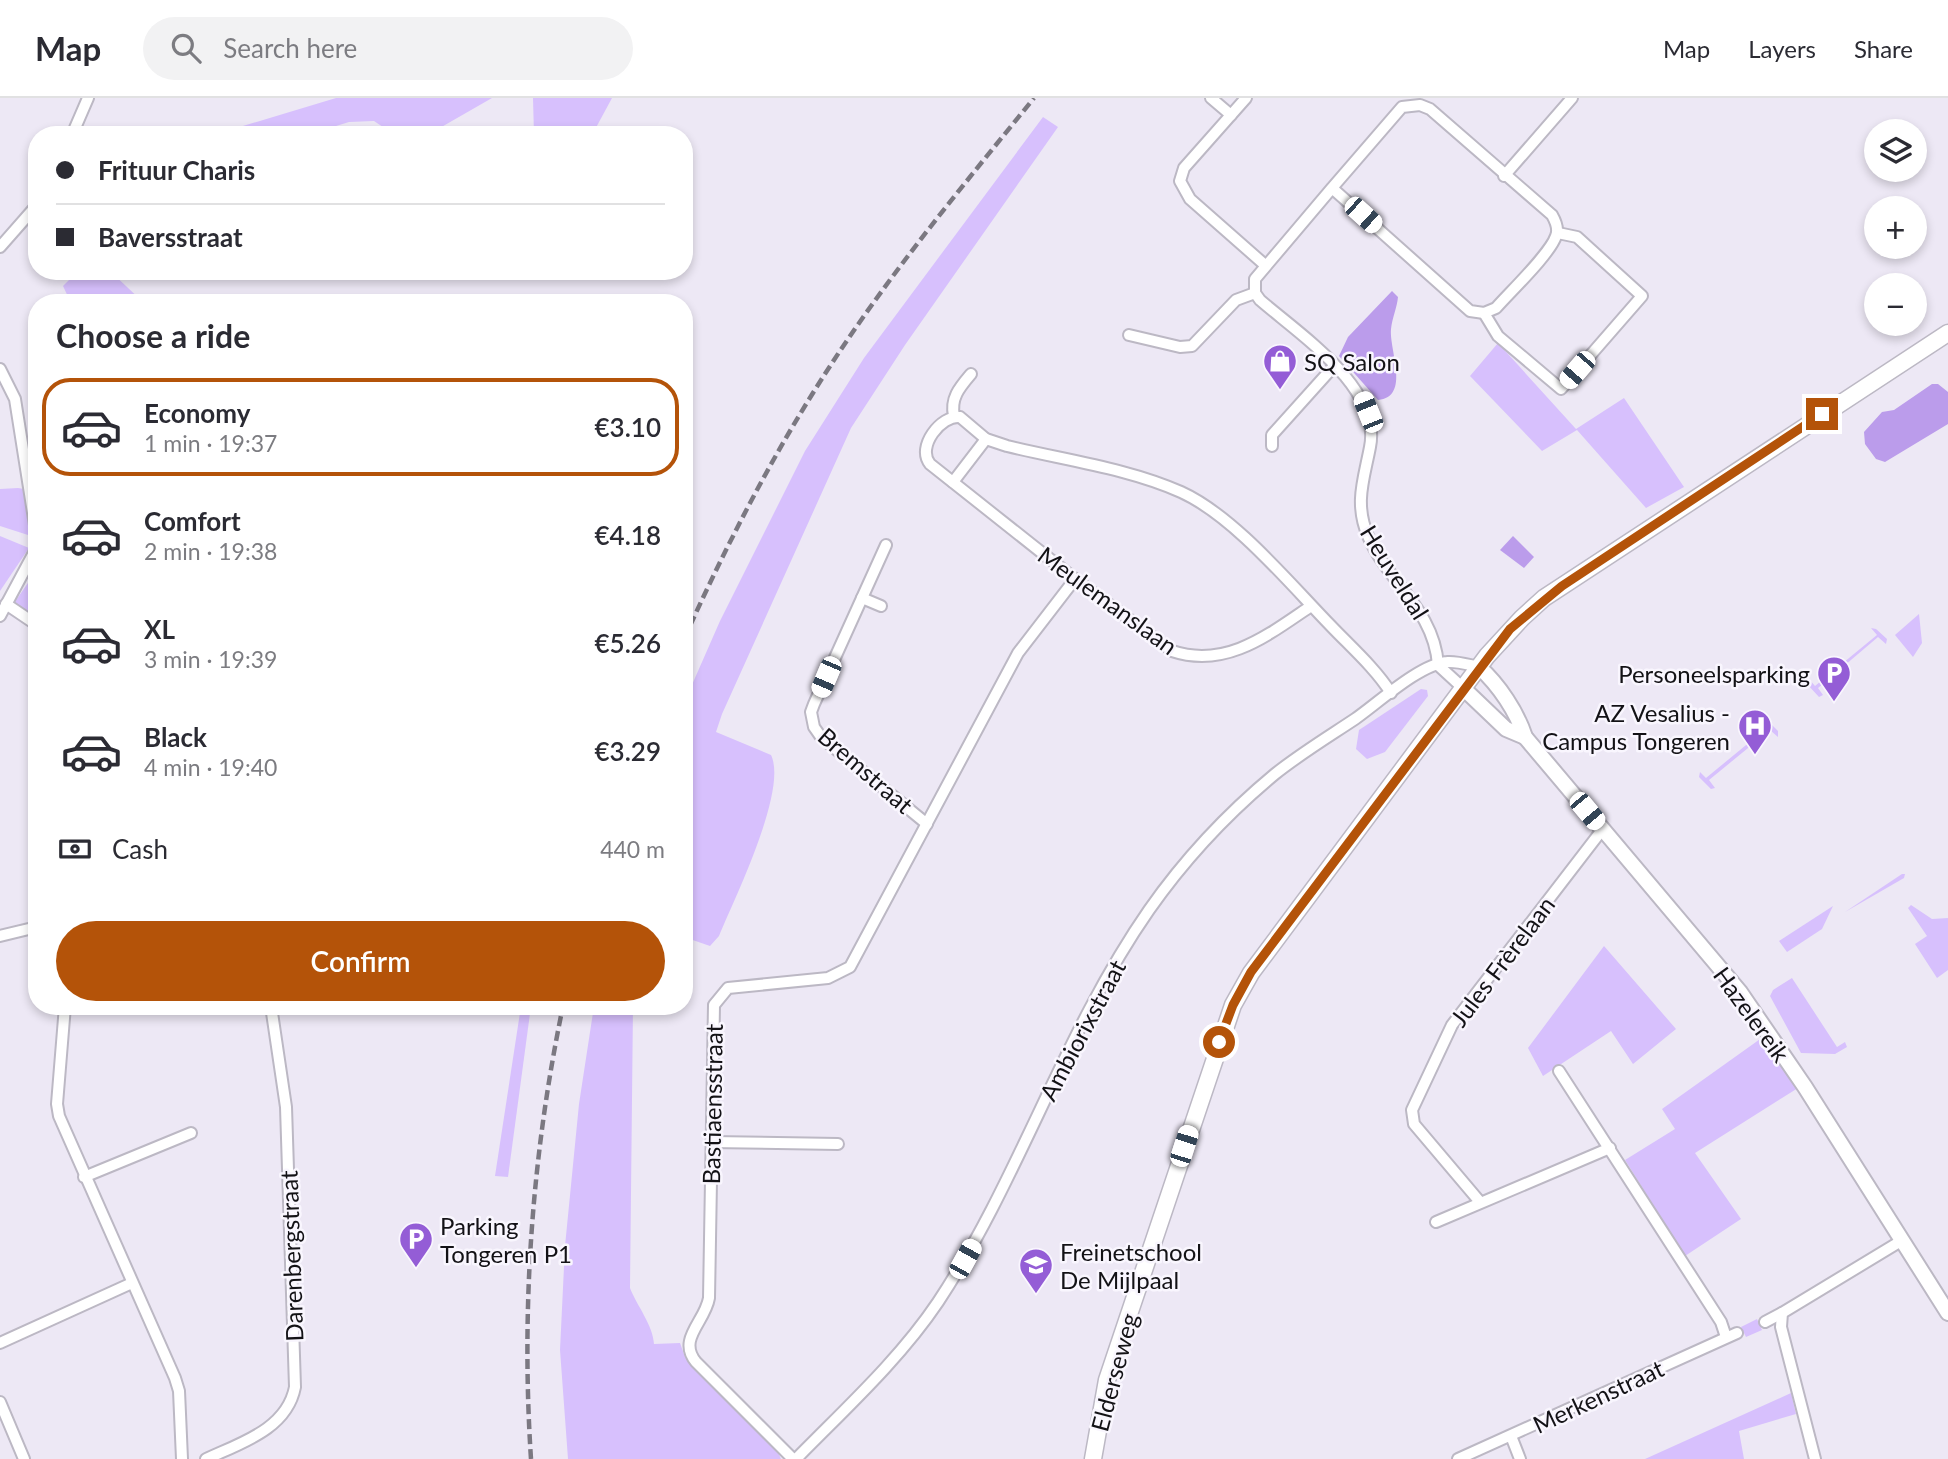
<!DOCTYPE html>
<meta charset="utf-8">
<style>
body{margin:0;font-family:Lato,sans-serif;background:#f2f2f3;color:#2b2b33;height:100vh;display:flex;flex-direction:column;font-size:26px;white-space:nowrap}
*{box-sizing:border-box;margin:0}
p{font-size:23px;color:#7c7c81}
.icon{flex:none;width:38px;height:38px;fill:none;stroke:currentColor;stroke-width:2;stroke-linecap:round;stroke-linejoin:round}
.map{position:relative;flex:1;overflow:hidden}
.sheet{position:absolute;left:28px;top:196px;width:665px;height:721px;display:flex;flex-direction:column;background:#fff;border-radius:28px;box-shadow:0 4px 10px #0003}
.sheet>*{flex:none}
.banner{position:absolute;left:28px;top:28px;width:665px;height:154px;border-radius:28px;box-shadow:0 4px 10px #0003;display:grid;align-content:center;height:154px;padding:0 28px;background:#fff}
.controls{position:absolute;left:1864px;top:21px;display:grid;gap:14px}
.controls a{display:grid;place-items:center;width:63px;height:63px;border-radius:50%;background:#fff;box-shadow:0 4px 10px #0003;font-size:35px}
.end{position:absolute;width:32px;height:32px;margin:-16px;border:9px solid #b45309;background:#fff;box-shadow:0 0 0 4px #fff}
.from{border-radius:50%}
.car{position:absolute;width:21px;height:42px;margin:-21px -10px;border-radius:9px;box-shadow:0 0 5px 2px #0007;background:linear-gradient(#fff 24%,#345 0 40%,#fff 0 76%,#345 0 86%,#fff 0)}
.banner b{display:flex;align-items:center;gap:24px;height:66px;font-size:26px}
.banner b+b{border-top:2px solid #e1e1e2}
.banner i{width:18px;height:18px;background:#2b2b33}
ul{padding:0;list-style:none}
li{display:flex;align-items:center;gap:21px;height:98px;margin:0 14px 10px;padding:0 14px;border:4px solid transparent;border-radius:28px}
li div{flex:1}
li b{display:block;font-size:26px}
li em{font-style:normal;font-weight:600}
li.selected{border-color:#b45309}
li>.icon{width:63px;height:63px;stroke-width:1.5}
h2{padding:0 28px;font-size:32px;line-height:84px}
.pay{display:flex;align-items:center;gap:18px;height:77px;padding:0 28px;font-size:26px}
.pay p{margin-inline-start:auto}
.cta{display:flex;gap:14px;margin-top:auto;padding:14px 28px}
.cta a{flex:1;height:80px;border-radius:42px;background:#b45309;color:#fff;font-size:28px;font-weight:600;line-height:80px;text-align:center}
header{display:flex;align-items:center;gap:42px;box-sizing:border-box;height:98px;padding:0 35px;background:#fff;border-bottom:2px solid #e1e1e2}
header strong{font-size:33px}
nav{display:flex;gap:38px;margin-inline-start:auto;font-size:24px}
.search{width:490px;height:63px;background:#f2f2f3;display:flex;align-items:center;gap:18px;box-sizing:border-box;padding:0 24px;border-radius:38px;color:#7c7c81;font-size:26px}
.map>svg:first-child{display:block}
.green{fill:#d7c0fd}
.water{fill:#bb9ceb}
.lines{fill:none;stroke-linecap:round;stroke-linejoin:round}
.minor-casing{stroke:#bcb8c4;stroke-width:14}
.tertiary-casing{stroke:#bcb8c4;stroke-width:18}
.secondary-casing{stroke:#bcb8c4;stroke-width:19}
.minor{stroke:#fff;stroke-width:10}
.tertiary{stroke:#fff;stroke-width:14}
.secondary{stroke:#fff;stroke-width:16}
.rail{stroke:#7b7881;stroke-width:4.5;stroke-dasharray:10 5;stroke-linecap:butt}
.route{stroke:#b45309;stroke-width:9}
.labels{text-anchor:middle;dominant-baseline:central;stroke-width:5;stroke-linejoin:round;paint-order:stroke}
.poi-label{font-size:24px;fill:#131216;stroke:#f9f6fe;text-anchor:start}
.street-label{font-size:24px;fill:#131216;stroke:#f9f6fe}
</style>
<header>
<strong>Map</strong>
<div class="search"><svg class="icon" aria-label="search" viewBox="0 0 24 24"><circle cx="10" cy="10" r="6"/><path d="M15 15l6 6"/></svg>Search here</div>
<nav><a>Map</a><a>Layers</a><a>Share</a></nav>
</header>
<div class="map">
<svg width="1948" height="1361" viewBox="0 0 1948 1361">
<rect width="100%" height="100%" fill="#ede8f5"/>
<g class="green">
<path d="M336 0H492L438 31 421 37H395L374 23 349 24 307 37H238L233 31Z"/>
<path d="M533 0H612L592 37H534Z"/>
<path d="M1043 19 1058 29 905 247 851 330 722 616 716 634 771 657C788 692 735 799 719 838L710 848 684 839V605L720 523 805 353 864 260Z"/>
<path d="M78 173H110L144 205H71L63 188Z"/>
<path d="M1498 245 1576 331 1624 300 1684 389 1646 410 1577 332 1542 353 1470 278Z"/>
<path d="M18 390 24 391 31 432 28 437 0 428V391Z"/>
<path d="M0 438 29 450 0 493Z"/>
<path d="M37 472V521L14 505Z"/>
<path d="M1919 516 1922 545 1913 559 1895 537Z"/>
<path d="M1871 530 1876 531 1887 541 1886 546 1878 539 1818 590 1823 597 1819 599 1808 587 1809 581 1815 588 1877 537Z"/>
<path d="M1421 591 1427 592 1428 598 1385 654 1367 661 1356 651 1359 632Z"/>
<path d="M1762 623H1768L1778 633V639L1770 632 1709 682 1715 690 1711 691 1699 679 1700 674 1706 680 1768 629Z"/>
<path d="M1902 776H1905L1904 780 1845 814Z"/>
<path d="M1911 807 1932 821 1948 820V872L1937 880 1915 846 1927 838 1908 810Z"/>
<path d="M1833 808 1822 831 1787 854 1779 843Z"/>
<path d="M1604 848 1676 931 1633 966 1611 933 1543 978 1528 950Z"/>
<path d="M1792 880 1837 949 1845 944 1847 949 1835 956 1801 955 1770 898 1773 892Z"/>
<path d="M521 908H531L508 1079 495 1078Z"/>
<path d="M594 908H633L630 1190C637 1208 653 1227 654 1246L680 1245 685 1259 777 1352 781 1361H568L560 1252 565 1148 579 1006Z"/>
<path d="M1763 939 1798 990 1695 1055 1741 1121 1685 1158 1625 1062 1675 1031 1662 1011Z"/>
<path d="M1757 1221 1762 1232 1746 1239 1741 1229Z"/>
<path d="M1791 1295 1796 1316 1739 1333 1744 1361H1645Z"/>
</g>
<g class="water">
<path d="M1392 193 1398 199C1397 210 1392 220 1391 231 1389 252 1411 299 1378 302L1339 258 1348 239Z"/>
<path d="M1932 286H1938L1948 294V326L1885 364 1876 361 1865 346 1864 334 1882 314 1894 312Z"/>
<path d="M1513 438 1534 459 1524 470 1500 452Z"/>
</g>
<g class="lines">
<g class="minor-casing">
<g id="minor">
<path d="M1211 0 1231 17"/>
<path d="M1246 0 1184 70 1180 83 1190 101 1265 167"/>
<path d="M72 37 88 0"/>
<path d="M1504 78 1572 0"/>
<path d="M1332 90 1402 9 1420 7 1430 11 1552 117C1556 124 1559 131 1556 138 1550 156 1510 194 1496 210L1484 215 1470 213 1332 90 1255 181V195L1260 202C1299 236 1382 290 1370 349 1364 381 1354 405 1368 438 1388 485 1434 511 1438 567"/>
<path d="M0 149 37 107"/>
<path d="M1484 215 1498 238 1561 291 1642 198 1577 139 1558 135"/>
<path d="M1129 237 1180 249 1192 248 1236 202 1255 195"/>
<path d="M0 271 15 301 37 440"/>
<path d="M954 318C950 300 960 289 971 276"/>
<path d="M1272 348V337L1334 268"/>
<path d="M953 384 986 341"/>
<path d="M886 447 814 606 811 614 814 629 821 639 927 726"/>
<path d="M862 500 881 508"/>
<path d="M6 506 37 527"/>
<path d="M1311 508C1268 537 1226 571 1172 553L1075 481 930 366C916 349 941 317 960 319L986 341 1007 348C1064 362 1127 370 1181 394 1234 418 1290 486 1331 528 1351 549 1375 570 1391 595"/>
<path d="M0 518 37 449"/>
<path d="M1438 567 1463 590"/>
<path d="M0 838 37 829"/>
<path d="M65 908 57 1006 59 1018 175 1280 179 1293 182 1361"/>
<path d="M1559 973 1721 1224 1726 1239"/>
<path d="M711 1044 838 1046"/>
<path d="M84 1079 191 1035"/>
<path d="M1480 1104 1414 1026 1412 1012 1452 927 1602 732"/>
<path d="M1436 1124 1610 1050"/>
<path d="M1765 1224 1782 1215"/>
<path d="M0 1245 132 1185"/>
<path d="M0 1304 24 1361"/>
<path d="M1511 1338 1520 1361"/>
<path d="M206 1361C241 1345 287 1331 295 1289L286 1009 271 908"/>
<path d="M793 1361 696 1264C677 1241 705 1224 709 1200L714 907 728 890 828 880 850 869 1018 555 1075 481"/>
<path d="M796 1361C845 1311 899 1262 938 1204 1020 1080 1064 934 1149 812 1184 762 1228 715 1275 676 1300 656 1328 639 1355 621 1378 605 1420 566 1447 564 1457 563 1469 567 1479 569"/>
<path d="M1458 1361 1737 1235"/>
<path d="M1815 1361 1781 1229 1782 1215 1901 1143"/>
</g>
</g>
<g class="tertiary-casing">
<g id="tertiary">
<path d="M1479 569C1499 587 1517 614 1525 639L1740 894 1805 989 1948 1215"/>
<path d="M1463 590 1506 631 1525 639"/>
</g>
</g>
<g class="secondary-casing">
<path id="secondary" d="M1093 1361 1107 1282 1233 907 1251 875 1487 558 1522 520 1544 500 1948 235"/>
</g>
<use href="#minor" class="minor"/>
<use href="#tertiary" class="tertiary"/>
<use href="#secondary" class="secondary"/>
<g class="rail">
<path d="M684 541C725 450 770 362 823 279 886 180 961 90 1034 0"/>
<path d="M531 1361C521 1210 532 1056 563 908"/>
</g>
</g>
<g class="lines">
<path class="route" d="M1219 944 1233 907 1251 874 1510 531 1562 488 1822 316"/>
</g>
<defs>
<g id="shop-pin" transform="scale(1.75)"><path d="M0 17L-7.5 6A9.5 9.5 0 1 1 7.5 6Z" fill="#945dd6" stroke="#f9f6fe"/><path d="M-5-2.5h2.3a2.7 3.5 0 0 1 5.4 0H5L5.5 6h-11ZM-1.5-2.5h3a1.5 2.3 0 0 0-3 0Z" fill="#fff"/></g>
<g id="parking-pin" transform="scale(1.75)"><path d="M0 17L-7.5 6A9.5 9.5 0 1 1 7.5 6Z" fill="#945dd6" stroke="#f9f6fe"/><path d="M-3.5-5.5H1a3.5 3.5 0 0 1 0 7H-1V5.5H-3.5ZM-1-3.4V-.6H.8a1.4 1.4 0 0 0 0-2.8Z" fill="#fff"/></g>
<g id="hospital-pin" transform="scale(1.75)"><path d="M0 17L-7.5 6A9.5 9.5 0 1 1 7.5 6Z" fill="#945dd6" stroke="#f9f6fe"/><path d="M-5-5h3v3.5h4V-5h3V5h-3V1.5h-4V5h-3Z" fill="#fff"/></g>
<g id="school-pin" transform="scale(1.75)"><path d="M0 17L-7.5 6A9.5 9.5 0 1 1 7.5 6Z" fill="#945dd6" stroke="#f9f6fe"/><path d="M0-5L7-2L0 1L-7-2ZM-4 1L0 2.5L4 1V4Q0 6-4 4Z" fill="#fff"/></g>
</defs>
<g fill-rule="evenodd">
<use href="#shop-pin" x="1280" y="263"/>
<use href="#parking-pin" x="1834" y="575"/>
<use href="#hospital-pin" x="1755" y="628"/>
<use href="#parking-pin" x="416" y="1141"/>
<use href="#school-pin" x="1036" y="1167"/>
</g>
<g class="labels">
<g class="poi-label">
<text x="1304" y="263">SQ Salon</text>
<text x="1810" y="575" text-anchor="end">Personeelsparking</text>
<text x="1730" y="614" text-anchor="end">AZ Vesalius -<tspan x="1730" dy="28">Campus Tongeren</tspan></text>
<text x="440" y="1127">Parking<tspan x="440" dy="28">Tongeren P1</tspan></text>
<text x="1060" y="1153">Freinetschool<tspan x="1060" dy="28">De Mijlpaal</tspan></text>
</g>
<g class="street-label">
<text transform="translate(1395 474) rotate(58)">Heuveldal</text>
<text transform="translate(1108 502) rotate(36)">Meulemanslaan</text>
<text transform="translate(866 672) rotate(41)">Bremstraat</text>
<text transform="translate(1502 863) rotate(-53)">Jules Frèrelaan</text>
<text transform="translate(1752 916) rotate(54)">Hazelereik</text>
<text transform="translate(1082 932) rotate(-62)">Ambiorixstraat</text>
<text transform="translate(712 1006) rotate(-89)">Bastiaensstraat</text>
<text transform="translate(291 1158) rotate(-92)">Darenbergstraat</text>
<text transform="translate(1114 1274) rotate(-75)">Elderseweg</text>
<text transform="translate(1598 1298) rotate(-25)">Merkenstraat</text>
</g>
</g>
</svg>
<div class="controls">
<a><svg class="icon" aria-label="layers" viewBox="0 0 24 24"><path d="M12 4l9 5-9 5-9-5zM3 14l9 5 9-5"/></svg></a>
<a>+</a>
<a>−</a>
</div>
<i class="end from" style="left:1219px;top:944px"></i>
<i class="end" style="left:1822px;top:316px"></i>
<i class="car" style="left:1363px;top:117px;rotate:132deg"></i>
<i class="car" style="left:1577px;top:272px;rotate:221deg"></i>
<i class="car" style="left:1368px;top:314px;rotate:338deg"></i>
<i class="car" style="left:826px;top:579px;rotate:203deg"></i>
<i class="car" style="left:1587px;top:713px;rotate:140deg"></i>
<i class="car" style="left:1184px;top:1048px;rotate:18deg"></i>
<i class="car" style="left:965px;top:1161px;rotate:29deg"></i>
<div class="banner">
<b><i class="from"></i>Frituur Charis</b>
<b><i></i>Baversstraat</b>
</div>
<section class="sheet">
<h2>Choose a ride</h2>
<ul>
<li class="selected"><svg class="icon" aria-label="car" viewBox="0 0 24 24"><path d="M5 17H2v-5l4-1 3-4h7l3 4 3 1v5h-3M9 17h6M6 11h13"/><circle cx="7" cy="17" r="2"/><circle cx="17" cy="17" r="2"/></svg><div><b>Economy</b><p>1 min · 19:37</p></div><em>€3.10</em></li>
<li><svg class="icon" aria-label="car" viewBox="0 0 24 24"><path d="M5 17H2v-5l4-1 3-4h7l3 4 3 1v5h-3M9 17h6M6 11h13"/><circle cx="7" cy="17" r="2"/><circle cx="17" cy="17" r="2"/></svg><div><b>Comfort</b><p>2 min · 19:38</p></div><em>€4.18</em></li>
<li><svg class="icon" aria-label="car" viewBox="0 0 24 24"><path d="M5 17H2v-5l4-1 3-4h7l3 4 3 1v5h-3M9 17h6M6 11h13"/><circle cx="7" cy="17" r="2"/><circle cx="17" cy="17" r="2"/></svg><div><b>XL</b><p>3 min · 19:39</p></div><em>€5.26</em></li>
<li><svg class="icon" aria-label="car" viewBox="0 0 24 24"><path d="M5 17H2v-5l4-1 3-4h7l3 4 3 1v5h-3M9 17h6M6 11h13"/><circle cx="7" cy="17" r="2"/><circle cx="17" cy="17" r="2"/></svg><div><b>Black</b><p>4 min · 19:40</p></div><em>€3.29</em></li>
</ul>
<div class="pay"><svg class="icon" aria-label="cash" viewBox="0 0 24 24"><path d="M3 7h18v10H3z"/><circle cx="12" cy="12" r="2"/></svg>Cash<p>440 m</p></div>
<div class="cta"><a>Confirm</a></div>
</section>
</div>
